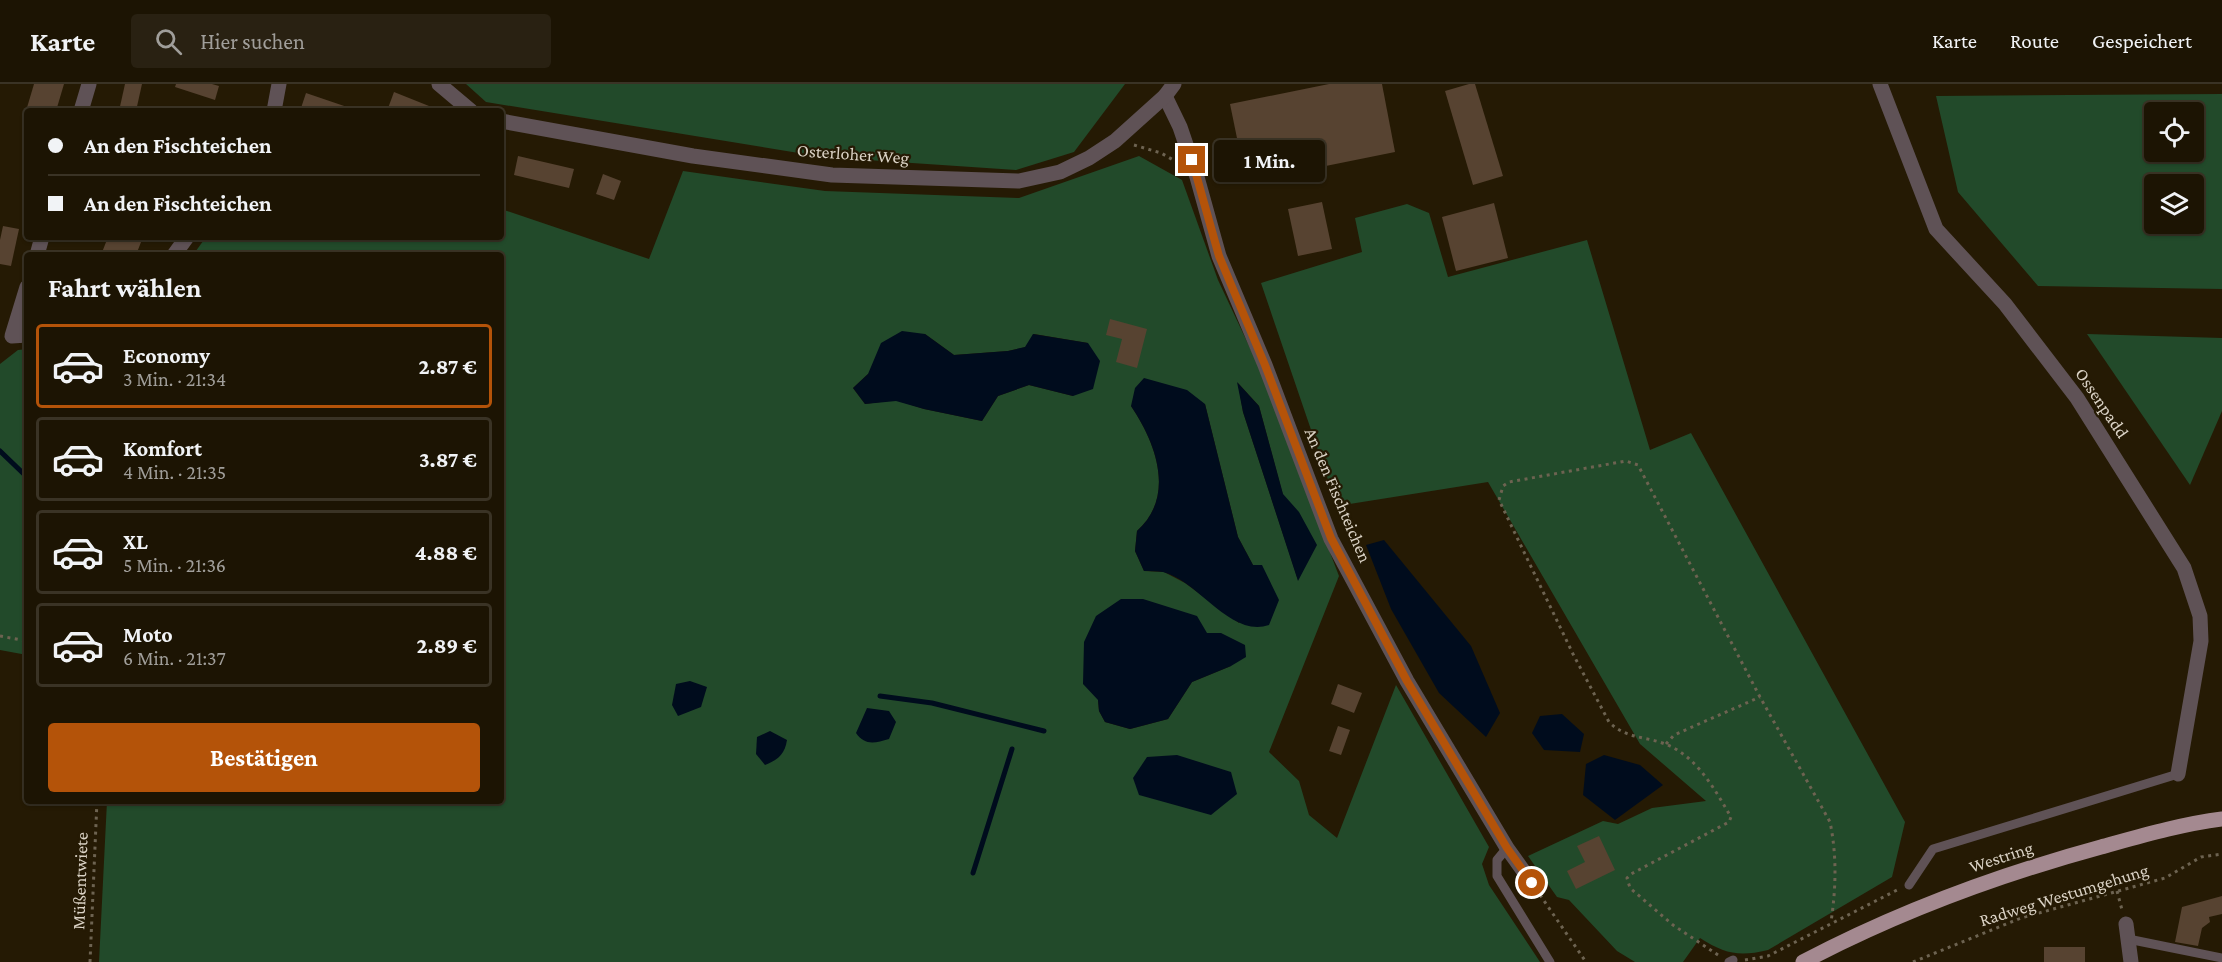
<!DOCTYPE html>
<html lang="de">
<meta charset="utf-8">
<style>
body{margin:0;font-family:"Crimson Pro",serif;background:#292112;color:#f1f3f6;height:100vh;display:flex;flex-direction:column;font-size:22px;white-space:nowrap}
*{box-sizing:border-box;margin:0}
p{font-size:20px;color:#a09e9a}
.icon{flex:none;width:33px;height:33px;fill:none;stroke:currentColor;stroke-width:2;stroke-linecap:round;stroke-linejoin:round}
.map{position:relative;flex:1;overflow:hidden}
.details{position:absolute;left:24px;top:168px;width:480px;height:552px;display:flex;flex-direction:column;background:#1c1403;border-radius:6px;box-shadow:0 2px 4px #0004,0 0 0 2px #3a3325}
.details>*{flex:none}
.banner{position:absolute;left:24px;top:24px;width:480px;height:132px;border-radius:6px;box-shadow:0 2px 4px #0004,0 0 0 2px #3a3325;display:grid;align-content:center;height:132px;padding:0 24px;background:#1c1403}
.controls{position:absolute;left:2144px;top:18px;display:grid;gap:12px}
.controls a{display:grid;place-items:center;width:60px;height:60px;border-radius:6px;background:#1c1403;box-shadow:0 2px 4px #0004,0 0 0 2px #3a3325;font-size:30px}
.end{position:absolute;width:27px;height:27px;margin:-14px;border:8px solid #b45309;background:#fff;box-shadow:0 0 0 3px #fff}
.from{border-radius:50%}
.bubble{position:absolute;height:42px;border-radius:6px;background:#1c1403;box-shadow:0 2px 4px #0004,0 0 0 2px #3a3325;font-size:20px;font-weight:700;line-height:42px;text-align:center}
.banner b{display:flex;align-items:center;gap:21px;height:57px;font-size:22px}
.banner b+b{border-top:2px solid #3a3325}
.banner i{width:15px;height:15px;background:#f1f3f6}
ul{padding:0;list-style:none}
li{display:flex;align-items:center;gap:18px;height:84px;margin:0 12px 9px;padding:0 12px;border:3px solid #3a3325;border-radius:6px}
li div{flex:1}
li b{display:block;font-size:22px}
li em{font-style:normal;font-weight:700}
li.active{border-color:#b45309}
li>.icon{width:54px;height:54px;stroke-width:1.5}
h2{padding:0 24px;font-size:27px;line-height:72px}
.primary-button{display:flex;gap:12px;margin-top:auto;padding:12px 24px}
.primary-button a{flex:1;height:69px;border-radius:6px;background:#b45309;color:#fff;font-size:24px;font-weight:700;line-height:69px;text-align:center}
header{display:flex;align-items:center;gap:36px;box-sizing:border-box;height:84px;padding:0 30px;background:#1c1403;border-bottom:2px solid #3a3325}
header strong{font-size:28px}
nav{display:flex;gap:33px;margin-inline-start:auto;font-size:21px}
.search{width:420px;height:54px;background:#292112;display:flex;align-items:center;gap:15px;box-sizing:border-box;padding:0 21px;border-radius:6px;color:#a09e9a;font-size:22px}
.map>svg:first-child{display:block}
.green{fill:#224a2a;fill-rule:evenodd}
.water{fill:#000c1d}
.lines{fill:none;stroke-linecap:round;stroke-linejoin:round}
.stream{stroke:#000c1d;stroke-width:5}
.building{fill:#574331}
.path{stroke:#6d6351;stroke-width:3;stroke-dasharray:3 4.5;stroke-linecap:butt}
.lane{stroke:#5f5256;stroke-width:9}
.street{stroke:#5f5256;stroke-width:15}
.primary{stroke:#a48990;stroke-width:15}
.route{stroke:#b45309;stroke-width:8}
.labels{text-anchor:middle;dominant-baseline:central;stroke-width:4.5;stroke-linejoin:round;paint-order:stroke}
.street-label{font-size:18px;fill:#dad2c5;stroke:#251a04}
</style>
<header>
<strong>Karte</strong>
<div class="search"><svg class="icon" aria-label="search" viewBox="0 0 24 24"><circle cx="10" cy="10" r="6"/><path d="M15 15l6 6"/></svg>Hier suchen</div>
<nav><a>Karte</a><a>Route</a><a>Gespeichert</a></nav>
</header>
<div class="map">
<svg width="2222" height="878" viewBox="0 0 2222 878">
<rect width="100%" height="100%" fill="#251a04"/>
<g class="green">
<path d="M466 0H1125L1074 68 1016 86 823 73 486 18Z"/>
<path d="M2222 10V205L2038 202 1958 108 1936 12ZM2154 28H2193V68H2154ZM2193 100V140H2154V100Z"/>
<path d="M1139 72 1182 96 1218 196 1258 281 1339 492 1269 668 1299 697 1309 731 1337 754 1396 601 1489 763 1482 780 1489 801 1540 878H99L107 717H501V171H193L206 153H501V125L649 175 683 87 825 107 1019 114ZM925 250 954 271 1008 267 1026 263 1034 250 1088 259 1073 312 1029 301 998 312 982 337 924 325 896 316 865 320 853 304 868 290ZM1238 299 1259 322 1283 411 1298 496 1243 328ZM1205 320 1238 453 1253 481 1239 539 1185 499 1164 488 1144 487 1135 467 1137 447C1176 412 1156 359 1131 322ZM1207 549H1221L1231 582 1192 598 1168 635 1130 645 1105 638 1099 627 1098 616Z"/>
<path d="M1407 120 1429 129 1448 193 1587 156 1650 366 1691 349 1905 738 1892 793 1768 866C1739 873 1725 870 1700 854L1683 878H1635L1617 867 1569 816 1557 813 1528 772 1603 737 1618 740 1652 724 1706 717 1640 660 1488 398 1337 422 1261 199 1362 168 1355 134Z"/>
<path d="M2087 250 2222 254V327L2190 401Z"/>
<path d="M27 265V571L0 566V280L18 266Z"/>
</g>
<g class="water">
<path d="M902 247 925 250 954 271 1008 267 1025 263 1033 250 1088 259 1100 277 1093 305 1073 312 1029 301 998 312 982 337 924 325 896 317 865 320 853 304 868 290 881 259Z"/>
<path d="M1144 294 1187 306 1205 320 1238 453 1253 481H1262L1279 516 1269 541C1230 554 1199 497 1163 488 1157 487 1150 487 1144 487L1135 467 1137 447C1176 412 1156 359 1131 322L1135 304Z"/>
<path d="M1237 298 1259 322 1283 410 1299 428 1317 461 1298 497 1243 328Z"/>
<path d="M1384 456 1471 562 1500 629 1486 653 1439 609 1391 525 1366 461Z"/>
<path d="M1121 515H1143L1197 532 1207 549H1221L1245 561 1246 573 1231 582 1192 598 1168 635 1130 645 1105 638 1099 627 1098 616 1083 600 1084 558 1096 532Z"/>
<path d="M690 597 707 603 701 623 678 632 672 621 676 600Z"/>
<path d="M867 624 889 627 896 638 889 655C875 659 865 662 856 649Z"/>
<path d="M1562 630 1584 650 1580 668 1544 666 1532 649 1540 632Z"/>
<path d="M770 647 787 656C785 670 778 676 765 681L756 670 757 653Z"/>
<path d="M1177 671 1231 688 1237 710 1211 731 1139 711 1133 694 1147 673Z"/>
<path d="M1604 671 1640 681 1663 701 1615 736 1583 711 1586 680Z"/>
</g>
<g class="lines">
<g class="stream">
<path d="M0 367 27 393"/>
<path d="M880 612 932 619 1044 647"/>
<path d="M973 789 1012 665"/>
</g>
</g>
<g class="building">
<path d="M34 0H64L56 27H26Z"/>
<path d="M125 0H142L136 27H119Z"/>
<path d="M176 0H212L219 2 215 16 175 3Z"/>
<path d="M1329 0H1382L1395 68 1246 98 1230 20Z"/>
<path d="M1469 0H1475L1503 92 1473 101 1445 7Z"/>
<path d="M394 8 439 26V27H387Z"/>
<path d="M306 9 353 25 352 27H300Z"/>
<path d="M518 72 574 85 569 104 514 91Z"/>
<path d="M603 90 621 97 614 116 596 110Z"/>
<path d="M1322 118 1332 165 1298 172 1288 125Z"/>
<path d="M1494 119 1508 174 1456 187 1442 133Z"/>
<path d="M3 142 19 145 11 182 0 180V156Z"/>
<path d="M108 153H143L136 171H101Z"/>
<path d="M1110 235 1147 245 1137 284 1116 278 1122 255 1106 251Z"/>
<path d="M1338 600 1362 609 1354 629 1331 620Z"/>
<path d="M1338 642 1350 646 1341 671 1329 667Z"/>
<path d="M1599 752 1615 786 1576 805 1567 787 1585 778 1577 762Z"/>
<path d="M2222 812V830L2209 833 2210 838 2202 844 2198 862 2175 858 2182 823Z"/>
<rect x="2044" y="863" width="41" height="15"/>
</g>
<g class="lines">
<g class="path">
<path d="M1134 61 1161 69 1175 77"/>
<path d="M0 552 27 557"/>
<path d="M1666 660 1674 651 1760 613"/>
<path d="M2117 807 2122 826"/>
<path d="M1540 811 1586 878"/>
<path d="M1718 871 1673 841 1630 804 1627 794 1631 790 1729 738 1731 733C1715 706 1697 672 1665 660 1645 652 1626 655 1609 638L1573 570 1499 416 1503 402 1509 398 1626 377 1638 381 1760 613 1830 738C1837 772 1836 804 1831 838"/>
<path d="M1745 876 1768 872 1899 805"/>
<path d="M90 878 97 717"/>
<path d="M1913 878 2021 834 2165 794 2201 773 2222 770"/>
</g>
<g class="lane">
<path d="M1507 764 1497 776V792L1550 878"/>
<path d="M1909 801 1933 765 2178 690"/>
<path d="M2128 855 2222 874"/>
<path d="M1729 878 1733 876"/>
</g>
<g class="street">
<path d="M439 0 471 27"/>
<path d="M1880 0 1936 145 2005 220 2077 314 2184 484 2200 532 2201 557 2178 690"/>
<path d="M1165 12 1180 43 1197 93 1219 172 1265 281 1331 455 1407 597 1507 764 1532 799"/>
<path d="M81 27 89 0"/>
<path d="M274 27 279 0"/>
<path d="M501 37 693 72 832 91 1019 97 1060 88 1089 74 1115 57 1165 12 1174 0"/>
<path d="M37 171 42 153"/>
<path d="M174 171 187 153"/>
<path d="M27 203 12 252 27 251"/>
<path d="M2126 840 2131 878"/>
</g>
<path class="primary" d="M1803 878C1898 828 1998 791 2101 763 2141 752 2182 740 2222 735"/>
</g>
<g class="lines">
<path class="route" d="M1192 76 1219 172 1265 281 1331 454 1407 597 1507 764 1532 799"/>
</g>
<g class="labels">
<g class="street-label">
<text transform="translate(853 70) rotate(4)">Osterloher Weg</text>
<text transform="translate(2102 319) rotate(56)">Ossenpadd</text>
<text transform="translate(1338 411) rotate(67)">An den Fischteichen</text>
<text transform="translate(2001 773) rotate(-18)">Westring</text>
<text transform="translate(80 797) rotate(-88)">Müßentwiete</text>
<text transform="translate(2064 811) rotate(-17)">Radweg Westumgehung</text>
</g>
</g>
</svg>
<div class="controls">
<a><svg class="icon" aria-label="locate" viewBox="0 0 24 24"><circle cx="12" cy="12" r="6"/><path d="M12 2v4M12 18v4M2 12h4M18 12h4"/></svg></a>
<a><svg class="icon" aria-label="layers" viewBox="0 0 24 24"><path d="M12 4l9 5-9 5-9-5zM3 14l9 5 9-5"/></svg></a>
</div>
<i class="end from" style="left:1532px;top:799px"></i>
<i class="end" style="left:1192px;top:76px"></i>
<div class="bubble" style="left:1214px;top:56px;width:111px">1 Min.</div>
<div class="banner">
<b><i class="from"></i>An den Fischteichen</b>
<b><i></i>An den Fischteichen</b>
</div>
<section class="details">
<h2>Fahrt wählen</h2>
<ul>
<li class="active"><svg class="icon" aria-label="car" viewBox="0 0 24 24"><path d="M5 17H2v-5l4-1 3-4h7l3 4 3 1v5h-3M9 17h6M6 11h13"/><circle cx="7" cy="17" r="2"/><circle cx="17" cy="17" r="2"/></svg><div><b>Economy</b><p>3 Min. · 21:34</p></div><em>2.87 €</em></li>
<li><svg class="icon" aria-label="car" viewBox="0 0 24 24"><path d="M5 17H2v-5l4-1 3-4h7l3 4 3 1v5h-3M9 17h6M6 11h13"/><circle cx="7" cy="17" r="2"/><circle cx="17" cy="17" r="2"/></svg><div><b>Komfort</b><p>4 Min. · 21:35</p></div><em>3.87 €</em></li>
<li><svg class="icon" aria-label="car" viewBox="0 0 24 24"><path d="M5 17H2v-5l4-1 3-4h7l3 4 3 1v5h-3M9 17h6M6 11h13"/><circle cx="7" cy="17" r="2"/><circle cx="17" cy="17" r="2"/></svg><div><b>XL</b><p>5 Min. · 21:36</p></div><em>4.88 €</em></li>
<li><svg class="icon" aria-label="car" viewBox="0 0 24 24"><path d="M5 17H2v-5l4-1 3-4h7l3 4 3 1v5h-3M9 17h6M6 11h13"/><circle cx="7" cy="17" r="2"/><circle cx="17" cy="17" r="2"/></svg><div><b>Moto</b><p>6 Min. · 21:37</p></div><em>2.89 €</em></li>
</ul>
<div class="primary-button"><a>Bestätigen</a></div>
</section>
</div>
